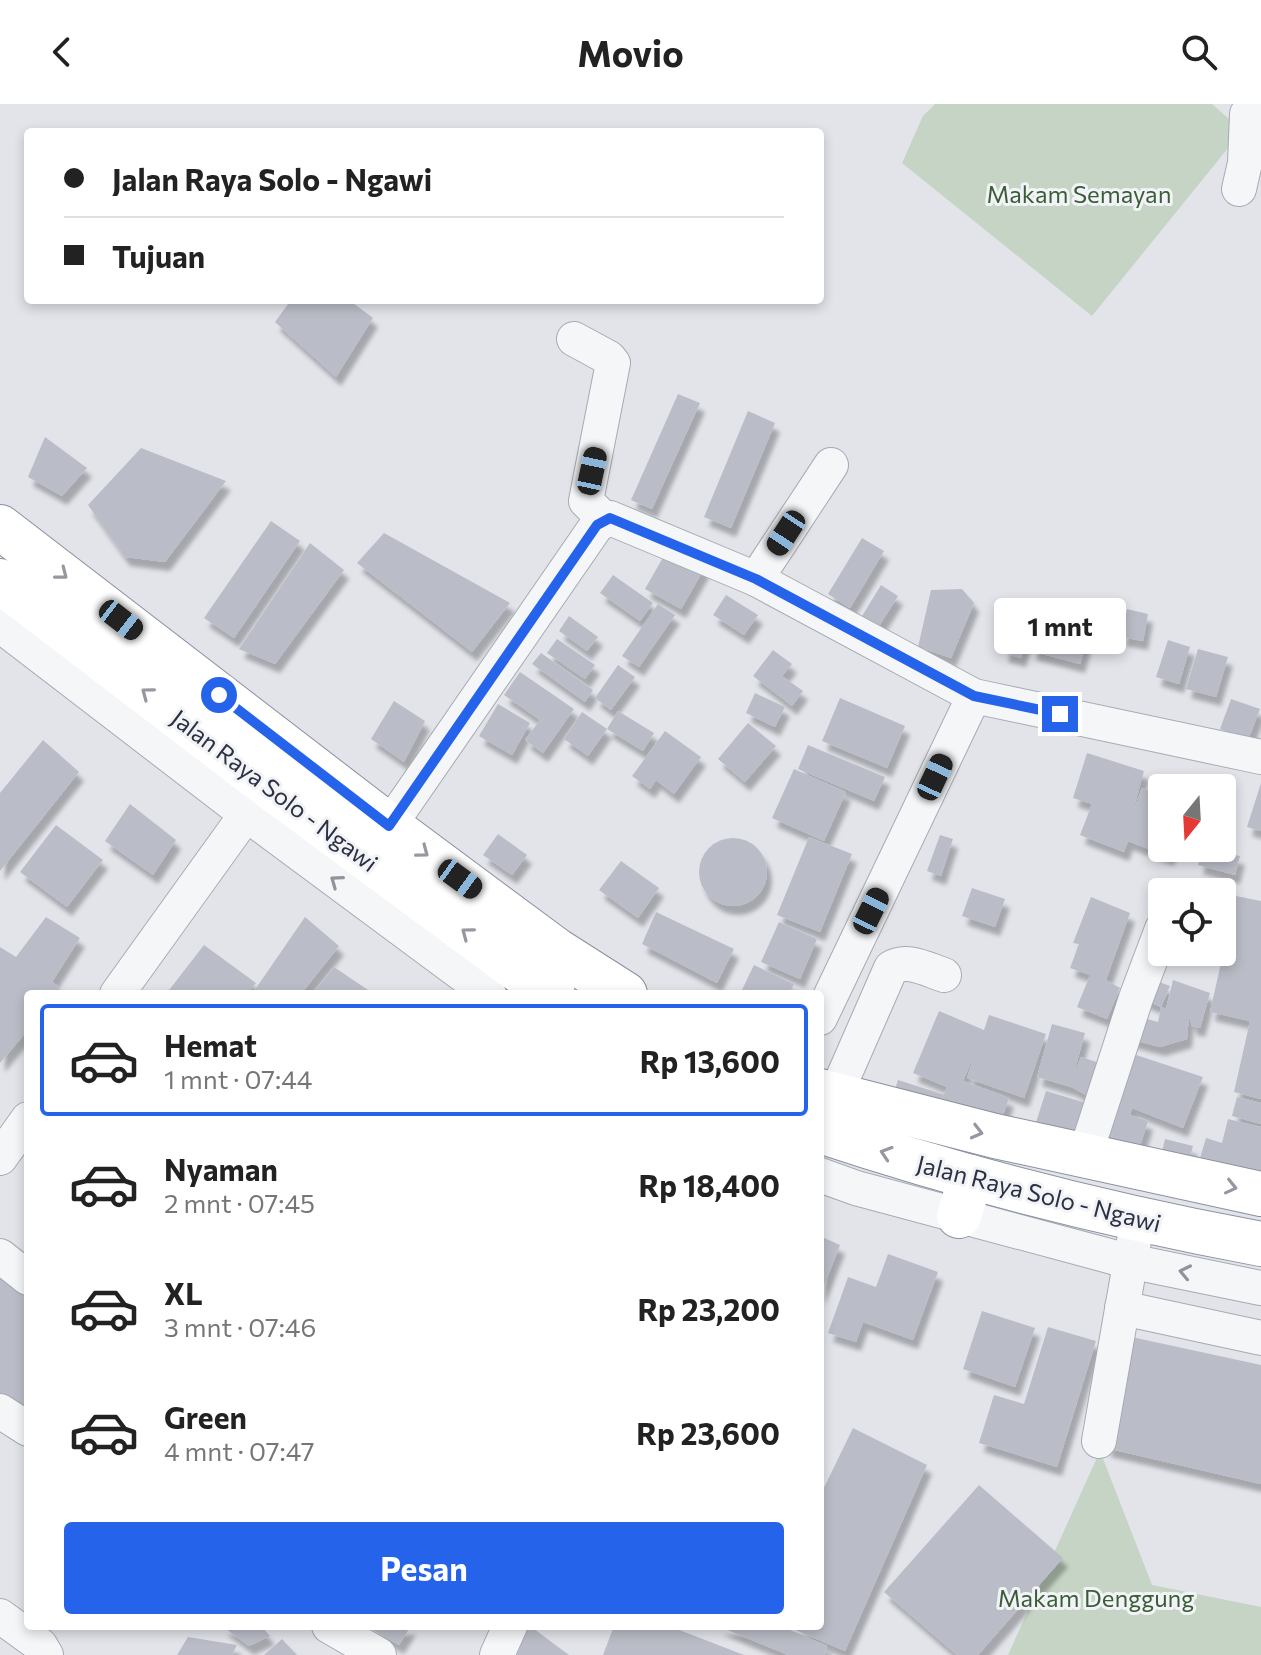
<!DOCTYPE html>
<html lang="id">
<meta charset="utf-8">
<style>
body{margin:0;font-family:Commissioner,sans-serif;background:#f2f2f2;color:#222;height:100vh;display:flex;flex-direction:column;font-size:30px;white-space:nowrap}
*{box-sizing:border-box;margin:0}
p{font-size:26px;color:#767676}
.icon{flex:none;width:44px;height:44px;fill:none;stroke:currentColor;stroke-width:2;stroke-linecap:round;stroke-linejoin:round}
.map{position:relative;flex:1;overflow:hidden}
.details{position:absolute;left:24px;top:886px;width:800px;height:640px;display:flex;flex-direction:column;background:#fff;border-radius:8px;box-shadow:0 4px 12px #0003}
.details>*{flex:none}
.banner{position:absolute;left:24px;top:24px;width:800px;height:176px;border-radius:8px;box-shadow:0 4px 12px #0003;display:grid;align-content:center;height:176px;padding:0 40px;background:#fff}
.needle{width:52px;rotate:198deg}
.fabs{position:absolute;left:1148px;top:670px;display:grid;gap:16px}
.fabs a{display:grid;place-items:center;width:88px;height:88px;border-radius:8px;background:#fff;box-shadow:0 4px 12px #0003;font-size:40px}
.end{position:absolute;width:36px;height:36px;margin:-18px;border:10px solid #2563eb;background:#fff;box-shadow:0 0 0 4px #fff}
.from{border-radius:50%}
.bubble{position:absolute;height:56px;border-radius:8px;background:#fff;box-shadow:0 4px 12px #0003;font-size:26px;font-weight:700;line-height:56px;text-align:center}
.car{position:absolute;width:24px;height:48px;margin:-24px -12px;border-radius:10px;box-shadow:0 0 6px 2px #0007;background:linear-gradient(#222 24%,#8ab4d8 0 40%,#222 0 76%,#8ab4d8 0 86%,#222 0)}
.banner b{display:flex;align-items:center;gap:28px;height:76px;font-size:30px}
.banner b+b{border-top:2px solid #e0e0e0}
.banner i{width:20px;height:20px;background:#222}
ul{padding:14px 0 0;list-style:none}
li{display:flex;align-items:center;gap:24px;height:112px;margin:0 16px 12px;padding:0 24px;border:4px solid transparent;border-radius:8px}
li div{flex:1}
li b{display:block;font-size:30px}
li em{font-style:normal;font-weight:700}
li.on{border-color:#2563eb}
li>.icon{width:72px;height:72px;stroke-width:1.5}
.primary-button{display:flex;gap:16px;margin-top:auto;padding:16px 40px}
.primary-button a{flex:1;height:92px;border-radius:8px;background:#2563eb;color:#fff;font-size:32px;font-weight:700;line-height:92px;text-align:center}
header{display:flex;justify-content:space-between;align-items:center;height:104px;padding:0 40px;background:#fff;font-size:36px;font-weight:700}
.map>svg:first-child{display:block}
.green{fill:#c5d4c4}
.building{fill:#babdc7;filter:url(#shadow)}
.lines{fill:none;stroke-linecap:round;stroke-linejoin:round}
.minor-casing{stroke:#a7aab4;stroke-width:36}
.highway-casing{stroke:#8a90a0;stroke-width:46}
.minor{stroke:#f5f6f8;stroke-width:34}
.highway{stroke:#fff;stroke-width:44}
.oneway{stroke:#9598a0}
.oneway2{stroke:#90939d}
.route{stroke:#2563eb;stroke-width:10}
.labels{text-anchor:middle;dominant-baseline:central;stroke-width:6;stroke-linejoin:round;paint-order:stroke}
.park-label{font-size:24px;fill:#3a5d38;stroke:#f2f3f7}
.street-label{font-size:24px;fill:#2b3042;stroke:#f2f3f7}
</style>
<header><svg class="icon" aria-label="back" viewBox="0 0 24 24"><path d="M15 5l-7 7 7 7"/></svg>Movio<svg class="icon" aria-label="search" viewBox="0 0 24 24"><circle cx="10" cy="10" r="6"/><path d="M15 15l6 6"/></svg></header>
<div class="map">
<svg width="1261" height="1551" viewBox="0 0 1261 1551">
<defs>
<filter id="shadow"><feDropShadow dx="5" dy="9" stdDeviation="2" flood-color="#0004"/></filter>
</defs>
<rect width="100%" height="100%" fill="#e2e4ea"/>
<g class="green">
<path d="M935 0H1212L1236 21 1237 33 1092 212 902 59 923 12Z"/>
<path d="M1100 1347 1152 1481 1261 1503V1551H1008Z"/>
</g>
<g class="building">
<path d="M291 196H349L373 214 336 273 275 218Z"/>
<path d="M678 290 700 299 652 405 631 396Z"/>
<path d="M748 307 775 319 731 424 704 413Z"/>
<path d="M45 333 87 364 62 392 28 373Z"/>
<path d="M141 344 226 377 165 458 125 453 88 401Z"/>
<path d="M271 417 300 437 234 534 204 514Z"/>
<path d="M384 429 510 499 472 548 357 459Z"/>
<path d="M862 434 884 447 850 504 828 490Z"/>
<path d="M310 439 344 466 275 560 239 545Z"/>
<path d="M669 443 705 463 681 505 645 485Z"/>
<path d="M613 471 653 499 640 517 600 489Z"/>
<path d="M881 481 898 492 879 522 862 512Z"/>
<path d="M962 485 974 499 951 554 918 543 931 486Z"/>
<path d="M726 491 758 511 744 531 713 511Z"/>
<path d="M658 500 675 511 639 563 622 552Z"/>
<path d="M1127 505 1148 510 1143 537 1121 533Z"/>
<path d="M1015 507 1033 513 1021 554 1003 549Z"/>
<path d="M569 512 598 533 587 547 559 527Z"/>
<path d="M1039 518 1088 531 1080 560 1031 547Z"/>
<path d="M557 535 595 561 585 575 547 549Z"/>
<path d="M1168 536 1190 543 1179 580 1156 573Z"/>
<path d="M1198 545 1228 553 1216 593 1186 585Z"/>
<path d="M773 546 792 560 782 572 803 587 792 602 753 572Z"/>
<path d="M541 549 593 586 585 598 532 560Z"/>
<path d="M618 561 635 573 611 606 595 594Z"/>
<path d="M520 568 574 605 543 649 525 636 540 616 504 591Z"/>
<path d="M755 589 785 603 775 623 746 609Z"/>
<path d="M840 594 905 622 887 664 822 637Z"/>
<path d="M1231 595 1260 605 1248 636 1220 625Z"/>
<path d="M394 597 425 617 404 658 371 635Z"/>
<path d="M498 600 530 619 512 651 479 632Z"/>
<path d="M618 607 654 629 643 647 607 625Z"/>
<path d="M582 608 607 625 588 652 564 635Z"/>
<path d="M748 619 776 642 745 678 718 655Z"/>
<path d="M665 627 701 653 674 690 656 676 650 685 632 672Z"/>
<path d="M43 636 79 668 0 767V689Z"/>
<path d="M808 641 885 673 874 697 798 665Z"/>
<path d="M1087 649 1144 667 1132 710 1142 684 1162 692V744H1172L1169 753 1128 737 1124 748 1080 731 1092 700 1073 694Z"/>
<path d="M794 665 846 688 824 737 772 714Z"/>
<path d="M1176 673 1206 683V684H1172Z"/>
<path d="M1261 679V727L1247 723Z"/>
<path d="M130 700 176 736 153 771 105 737Z"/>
<path d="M56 721 103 756 67 803 20 768Z"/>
<path d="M498 730 527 751 512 771 483 751Z"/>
<path d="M940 731 953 735 941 772 927 767Z"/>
<path d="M809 733 852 750 820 828 777 811Z"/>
<circle cx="733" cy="768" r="34"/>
<path d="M1203 744 1240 752 1235 771 1198 761Z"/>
<path d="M621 757 659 784 638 814 599 786Z"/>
<path d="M972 784 1005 795 995 823 962 812Z"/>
<path d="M1236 792 1261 797V995L1234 988 1250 917 1210 908Z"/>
<path d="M1091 793 1130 809 1106 876 1120 884 1107 915 1077 903 1090 871 1070 864 1079 840 1073 839Z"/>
<path d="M656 808 734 845 717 879 642 840Z"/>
<path d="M46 813 80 834 52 878 58 882 53 890H28V926L0 959V843L16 853Z"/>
<path d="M305 813 339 842 301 890H252Z"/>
<path d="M779 818 817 835 800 875 761 858Z"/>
<path d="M204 841 256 879 246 890H166Z"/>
<path d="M754 861 794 880 789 890H740Z"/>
<path d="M334 863 374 890H312Z"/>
<path d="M1146 873 1170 882 1161 903 1166 905 1173 876 1210 889 1200 924 1192 922 1189 912 1187 935 1160 943 1126 934 1133 911 1158 918 1161 903 1140 894Z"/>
<path d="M939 907 984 926 989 911 1046 930 1024 994 967 974 977 943 963 977 1009 994 997 1028 938 1006 947 983 913 969Z"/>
<path d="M1052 920 1085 929 1073 972 1081 953 1106 961 1094 995 1071 983 1037 973Z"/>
<path d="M1121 946 1203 973 1183 1024 1132 1004 1130 1011 1148 1017 1136 1054 1091 1039Z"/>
<path d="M898 976 945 991 932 1008 892 995Z"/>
<path d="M1046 987 1086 999 1073 1040 1033 1028Z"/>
<path d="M1237 993 1261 999V1020L1232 1012Z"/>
<path d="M1228 1015 1261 1023V1073L1200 1054 1206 1034 1222 1039Z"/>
<path d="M1165 1035 1193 1042 1186 1067 1159 1060Z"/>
<path d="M820 1132 840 1141 820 1192Z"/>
<path d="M888 1150 938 1168 913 1236 863 1218 856 1238 828 1229 848 1173 876 1183Z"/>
<path d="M0 1172 28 1194V1304L0 1291Z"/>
<path d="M982 1207 1035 1224 1015 1283 963 1265Z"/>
<path d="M1048 1223 1096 1237 1057 1363 979 1339 994 1291 1024 1300Z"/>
<path d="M1127 1232 1261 1261V1380L1106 1344Z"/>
<path d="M853 1324 927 1361 845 1547 786 1522H820V1449L828 1451 820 1448V1392Z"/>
<path d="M979 1381 1063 1454 978 1551H957L884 1488Z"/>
<path d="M222 1522H261L270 1532 249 1542Z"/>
<path d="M366 1522H411L399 1541Z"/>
<path d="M528 1522H530L569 1551H517Z"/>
<path d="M614 1522H669L744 1551H603Z"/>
<path d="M718 1522H781L827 1542 824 1551H788Z"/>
<path d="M188 1533 237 1541 232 1551H177Z"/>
<path d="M282 1535 297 1551H264Z"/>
</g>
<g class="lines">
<g class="minor-casing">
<g id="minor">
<path d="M1239 85 1245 59 1247 10"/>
<path d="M574 235 609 254 613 259 586 397 604 415"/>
<path d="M756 475 831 361"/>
<path d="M0 521 246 710 489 890"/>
<path d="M389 722 597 421 610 414 756 475 974 592 1261 653"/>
<path d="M117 890 258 694"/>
<path d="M820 914 974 592"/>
<path d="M835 992 891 864C907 854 926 865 944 871"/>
<path d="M1085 1051 1136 894 1162 825"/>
<path d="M0 1054 28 1015"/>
<path d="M820 1071 856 1084 1124 1156 1261 1184"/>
<path d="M0 1152 28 1174"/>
<path d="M1122 1204 1261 1234"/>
<path d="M0 1307 28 1325"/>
<path d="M1099 1337 1134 1137"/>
<path d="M0 1512 40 1541 46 1551"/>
<path d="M329 1522 379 1551"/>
<path d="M497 1551 510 1522"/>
</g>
</g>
<g class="highway-casing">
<g id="highway">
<path d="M0 423 389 722 556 846 625 890"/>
<path d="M0 477 258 674 511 861 553 890"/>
<path d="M820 987 995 1032 1261 1090"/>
<path d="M820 1027C964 1075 1111 1112 1261 1140"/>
<path d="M959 1112 971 1073"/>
</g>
</g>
<use href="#minor" class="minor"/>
<use href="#highway" class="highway"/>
</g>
<defs><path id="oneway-chevron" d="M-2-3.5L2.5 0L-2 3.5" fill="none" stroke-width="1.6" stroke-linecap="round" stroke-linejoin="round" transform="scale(2)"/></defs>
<g class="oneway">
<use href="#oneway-chevron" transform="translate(62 470) rotate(38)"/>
<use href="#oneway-chevron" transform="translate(147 589) rotate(-143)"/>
<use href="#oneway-chevron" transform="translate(423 748) rotate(37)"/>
<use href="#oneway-chevron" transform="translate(467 829) rotate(-143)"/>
<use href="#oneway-chevron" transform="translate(977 1028) rotate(14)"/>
<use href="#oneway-chevron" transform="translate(886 1049) rotate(-162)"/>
<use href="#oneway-chevron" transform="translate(1231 1083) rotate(13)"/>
</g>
<g class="oneway2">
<use href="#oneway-chevron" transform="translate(336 777) rotate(-144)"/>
<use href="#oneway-chevron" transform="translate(1185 1168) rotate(-168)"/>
</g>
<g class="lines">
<path class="route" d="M219 591 389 722 597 421 610 414 756 475 974 592 1060 610"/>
</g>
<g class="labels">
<g class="park-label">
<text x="1079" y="89">Makam Semayan</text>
<text x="1096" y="1493">Makam Denggung</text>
</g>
<g class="street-label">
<text transform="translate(275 686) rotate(37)">Jalan Raya Solo - Ngawi</text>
<text transform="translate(1039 1089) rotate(14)">Jalan Raya Solo - Ngawi</text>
</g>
</g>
</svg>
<div class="fabs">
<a><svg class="needle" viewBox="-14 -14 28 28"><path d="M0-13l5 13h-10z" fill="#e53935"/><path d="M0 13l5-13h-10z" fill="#767676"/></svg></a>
<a><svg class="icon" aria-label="locate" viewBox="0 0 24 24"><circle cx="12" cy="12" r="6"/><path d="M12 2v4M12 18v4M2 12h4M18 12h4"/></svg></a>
</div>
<i class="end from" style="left:219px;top:591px"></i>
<i class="end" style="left:1060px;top:610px"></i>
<div class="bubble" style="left:994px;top:494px;width:132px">1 mnt</div>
<i class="car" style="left:592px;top:367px;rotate:12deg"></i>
<i class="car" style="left:786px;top:429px;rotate:213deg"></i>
<i class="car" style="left:121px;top:516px;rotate:128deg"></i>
<i class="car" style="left:935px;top:673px;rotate:25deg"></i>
<i class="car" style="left:460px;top:775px;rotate:126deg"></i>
<i class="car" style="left:871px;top:807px;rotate:26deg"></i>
<div class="banner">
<b><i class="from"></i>Jalan Raya Solo - Ngawi</b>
<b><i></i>Tujuan</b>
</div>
<section class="details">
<ul>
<li class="on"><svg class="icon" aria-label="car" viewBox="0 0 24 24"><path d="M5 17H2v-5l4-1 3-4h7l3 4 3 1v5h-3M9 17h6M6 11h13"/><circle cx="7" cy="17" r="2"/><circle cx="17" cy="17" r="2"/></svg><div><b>Hemat</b><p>1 mnt · 07:44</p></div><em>Rp 13,600</em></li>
<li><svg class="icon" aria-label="car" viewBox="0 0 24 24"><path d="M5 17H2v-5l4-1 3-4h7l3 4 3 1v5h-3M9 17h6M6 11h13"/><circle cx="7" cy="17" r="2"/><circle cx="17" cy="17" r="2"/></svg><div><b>Nyaman</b><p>2 mnt · 07:45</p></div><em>Rp 18,400</em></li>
<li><svg class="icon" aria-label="car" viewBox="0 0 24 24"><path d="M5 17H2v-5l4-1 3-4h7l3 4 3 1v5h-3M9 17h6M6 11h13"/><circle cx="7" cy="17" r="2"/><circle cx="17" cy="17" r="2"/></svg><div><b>XL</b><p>3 mnt · 07:46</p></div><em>Rp 23,200</em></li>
<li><svg class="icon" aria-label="car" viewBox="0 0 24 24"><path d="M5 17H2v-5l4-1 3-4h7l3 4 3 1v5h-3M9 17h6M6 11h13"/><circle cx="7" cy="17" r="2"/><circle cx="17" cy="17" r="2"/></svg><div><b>Green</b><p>4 mnt · 07:47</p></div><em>Rp 23,600</em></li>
</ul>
<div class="primary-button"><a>Pesan</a></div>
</section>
</div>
